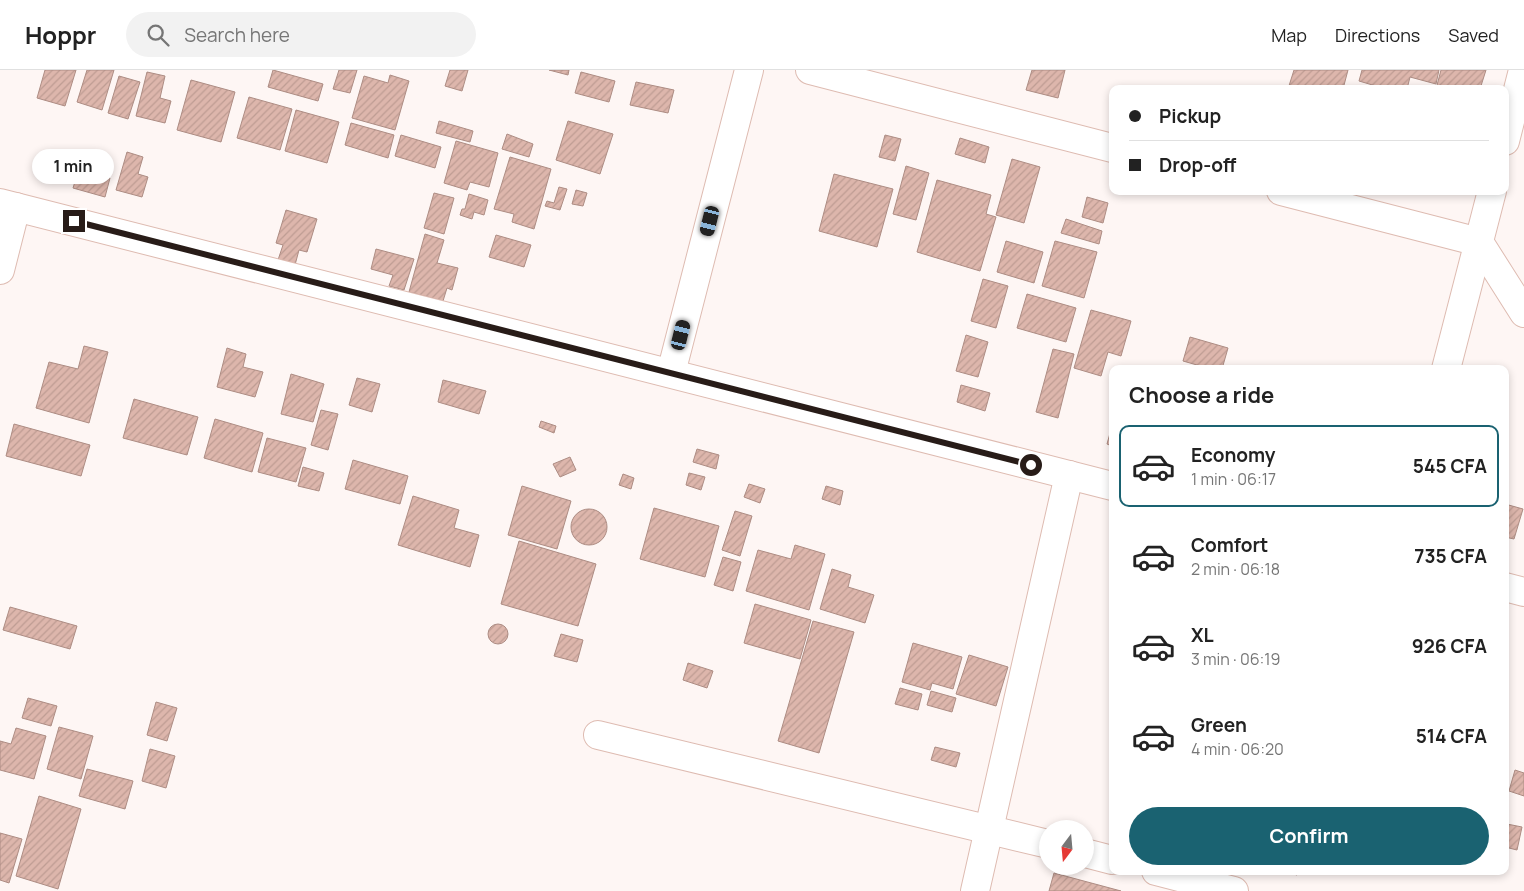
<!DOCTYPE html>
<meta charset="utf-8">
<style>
body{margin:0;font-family:Manrope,sans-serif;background:#f2f2f2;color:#222;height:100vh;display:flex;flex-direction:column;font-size:19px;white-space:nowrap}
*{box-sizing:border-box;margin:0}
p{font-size:16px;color:#767676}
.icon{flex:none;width:28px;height:28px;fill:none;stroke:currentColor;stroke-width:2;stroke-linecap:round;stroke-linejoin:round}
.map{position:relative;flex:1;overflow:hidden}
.details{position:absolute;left:1109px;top:295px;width:400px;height:510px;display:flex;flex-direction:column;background:#fff;border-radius:10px;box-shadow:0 2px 8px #0003}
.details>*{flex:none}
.top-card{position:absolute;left:1109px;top:15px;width:400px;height:110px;border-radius:10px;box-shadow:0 2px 8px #0003;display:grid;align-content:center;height:110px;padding:0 20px;background:#fff}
.needle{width:32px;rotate:196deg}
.fabs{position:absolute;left:1039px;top:750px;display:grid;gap:10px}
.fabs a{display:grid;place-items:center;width:55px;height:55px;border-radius:50%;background:#fff;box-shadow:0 2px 8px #0003;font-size:25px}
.end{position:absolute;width:22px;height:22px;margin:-11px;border:6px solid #281c18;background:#fff;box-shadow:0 0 0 2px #fff}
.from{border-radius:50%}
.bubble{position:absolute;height:35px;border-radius:18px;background:#fff;box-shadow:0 2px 8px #0003;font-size:16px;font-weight:700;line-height:35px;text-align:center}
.car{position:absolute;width:15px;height:30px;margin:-15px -8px;border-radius:6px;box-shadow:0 0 4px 1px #0007;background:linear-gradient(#222 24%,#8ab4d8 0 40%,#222 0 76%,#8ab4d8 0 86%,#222 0)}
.top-card b{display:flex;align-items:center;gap:18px;height:48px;font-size:19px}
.top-card b+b{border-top:1px solid #e0e0e0}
.top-card i{width:12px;height:12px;background:#222}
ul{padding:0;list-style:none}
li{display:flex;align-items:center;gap:15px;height:82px;margin:0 10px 8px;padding:0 10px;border:2px solid transparent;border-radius:10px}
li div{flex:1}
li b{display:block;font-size:19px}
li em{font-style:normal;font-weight:700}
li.current{border-color:#1a6271}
li>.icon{width:45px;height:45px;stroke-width:1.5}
h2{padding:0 20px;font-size:22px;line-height:60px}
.cta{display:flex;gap:10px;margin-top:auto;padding:10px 20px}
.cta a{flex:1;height:58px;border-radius:30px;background:#1a6271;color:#fff;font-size:20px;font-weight:700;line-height:58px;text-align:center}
header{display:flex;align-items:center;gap:30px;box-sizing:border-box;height:70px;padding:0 25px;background:#fff;border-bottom:1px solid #e0e0e0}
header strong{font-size:24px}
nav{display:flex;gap:28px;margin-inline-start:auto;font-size:18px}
.search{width:350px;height:45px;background:#f2f2f2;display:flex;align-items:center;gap:12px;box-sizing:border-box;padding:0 18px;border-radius:28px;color:#767676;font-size:19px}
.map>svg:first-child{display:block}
.building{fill:url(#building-hatch);stroke:#ad8c83}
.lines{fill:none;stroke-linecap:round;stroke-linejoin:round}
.minor-casing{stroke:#debbb1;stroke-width:30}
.minor{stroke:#fff;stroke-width:28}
.route{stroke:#281c18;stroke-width:6}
</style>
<header>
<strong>Hoppr</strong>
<div class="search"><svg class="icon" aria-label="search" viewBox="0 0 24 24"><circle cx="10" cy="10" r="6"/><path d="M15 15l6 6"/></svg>Search here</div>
<nav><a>Map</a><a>Directions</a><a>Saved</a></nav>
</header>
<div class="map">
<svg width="1524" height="821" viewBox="0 0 1524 821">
<defs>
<pattern id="building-hatch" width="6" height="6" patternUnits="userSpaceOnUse" patternTransform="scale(1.25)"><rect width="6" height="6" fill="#ddb6ac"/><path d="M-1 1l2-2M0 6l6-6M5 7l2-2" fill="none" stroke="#be9c93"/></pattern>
</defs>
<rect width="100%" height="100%" fill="#fef6f4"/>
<g class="building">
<path d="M45 0H76L65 36 37 28Z"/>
<path d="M87 0H114L102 40 77 32Z"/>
<path d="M273 0 323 14 318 31 268 17Z"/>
<path d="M339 0H357L350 23 333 19Z"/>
<path d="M450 0H468L462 21 445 16Z"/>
<path d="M549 0H569L568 5Z"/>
<path d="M1032 0H1065L1058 28 1026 20Z"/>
<path d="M1294 0H1348L1343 19H1288Z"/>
<path d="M1362 0H1439L1436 14 1410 7 1407 19H1386L1359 11Z"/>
<path d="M1441 0H1486L1480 19H1436Z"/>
<path d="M147 2 165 6 160 28 171 31 165 53 136 46Z"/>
<path d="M581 2 615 11 609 32 575 23Z"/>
<path d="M390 5 409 11 395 60 352 48 364 6 388 13Z"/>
<path d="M119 6 140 12 128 49 108 43Z"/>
<path d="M191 10 235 22 221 72 177 60Z"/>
<path d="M636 12 674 20 668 43 630 35Z"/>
<path d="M249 27 292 39 280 80 237 68Z"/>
<path d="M296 40 339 52 327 93 285 81Z"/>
<path d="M439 51 473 61 470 72 436 63Z"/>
<path d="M568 51 613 64 600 104 556 90Z"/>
<path d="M351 53 394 65 388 88 345 75Z"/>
<path d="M507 64 533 74 529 87 502 79Z"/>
<path d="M401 65 441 77 435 98 395 86Z"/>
<path d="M885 65 901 69 895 91 879 87Z"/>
<path d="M960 68 989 77 985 93 955 84Z"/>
<path d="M456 71 498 83 489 117 470 112 467 120 444 113Z"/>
<path d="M127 82 143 87 138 104 148 107 142 127 116 120Z"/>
<path d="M510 87 551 99 534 159 512 152 514 144 494 139Z"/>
<path d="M1012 89 1040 97 1024 153 996 145Z"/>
<path d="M906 96 929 103 916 150 893 144Z"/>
<path d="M79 99 110 108 105 127 73 118Z"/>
<path d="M834 104 893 119 877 177 819 161Z"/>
<path d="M937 110 991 125 986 144 996 147 980 201 917 182Z"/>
<path d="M559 117 567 119 560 140 545 136 547 131 554 133Z"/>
<path d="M576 120 587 123 583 136 572 134Z"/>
<path d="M434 123 454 128 444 164 424 158Z"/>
<path d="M469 124 488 130 484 145 474 142 472 149 460 145 462 139H465Z"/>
<path d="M1087 127 1108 133 1103 153 1082 147Z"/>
<path d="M286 140 317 149 307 182 299 180 295 195 278 190 283 175 276 173Z"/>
<path d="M1066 149 1102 161 1099 174 1061 163Z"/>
<path d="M425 164 444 170 437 193 458 198 452 220 447 218 443 231 409 222Z"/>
<path d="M496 165 531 175 524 197 489 187Z"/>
<path d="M1006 171 1043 182 1034 213 997 202Z"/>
<path d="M1055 171 1097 182 1084 228 1042 216Z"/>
<path d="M376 179 414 189 404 220 389 216 393 205 371 199Z"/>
<path d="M983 209 1008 216 996 258 971 251Z"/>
<path d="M1027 224 1076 238 1066 272 1017 258Z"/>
<path d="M1091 240 1131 251 1121 286 1108 282 1101 306 1074 298Z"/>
<path d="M966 265 988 272 978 307 956 301Z"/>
<path d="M1190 267 1228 278 1222 299H1211L1183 291Z"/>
<path d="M84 276 108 282 89 353 36 338 49 292 78 299Z"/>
<path d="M227 278 246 284 243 297 263 302 255 327 217 317Z"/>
<path d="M1053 279 1074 284 1058 348 1036 342Z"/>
<path d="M291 304 324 314 313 352 281 344Z"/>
<path d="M357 308 380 314 372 342 349 335Z"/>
<path d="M443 310 486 321 479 344 438 332Z"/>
<path d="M961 315 990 323 985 341 957 332Z"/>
<path d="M134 329 198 347 187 385 123 368Z"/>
<path d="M321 340 338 344 328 380 311 375Z"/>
<path d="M215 349 263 363 252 402 204 388Z"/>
<path d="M541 351 556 356 554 363 539 357Z"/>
<path d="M14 354 90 375 81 406 6 386Z"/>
<path d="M1112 356V376L1107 374Z"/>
<path d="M267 368 306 378 296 412 258 402Z"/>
<path d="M697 379 719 385 716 399 693 392Z"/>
<path d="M570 387 576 400 560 407 553 394Z"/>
<path d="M353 390 408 406 400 434 345 419Z"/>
<path d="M303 397 324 403 319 421 298 416Z"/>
<path d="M689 403 705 407 701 420 686 415Z"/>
<path d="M623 404 634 408 631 419 619 415Z"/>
<path d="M749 414 765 419 760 433 744 427Z"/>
<path d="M522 416 571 431 557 479 508 465Z"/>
<path d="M826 416 843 421 840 435 822 429Z"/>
<path d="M413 426 459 440 454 458 479 465 470 497 398 475Z"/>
<path d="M1505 434 1523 439 1514 469 1505 467Z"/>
<path d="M654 438 719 456 705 507 640 489Z"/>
<circle cx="589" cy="457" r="18"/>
<path d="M735 441 752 446 740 486 722 480Z"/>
<path d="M519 471 596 494 578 556 501 534Z"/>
<path d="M795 475 825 484 809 540 746 521 758 480 791 489Z"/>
<path d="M723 487 741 492 733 521 714 515Z"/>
<path d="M832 499 851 505 848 517 874 525 865 553 820 539Z"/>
<path d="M755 534 811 550 800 589 744 573Z"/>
<path d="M10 537 77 556 70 579 3 560Z"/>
<path d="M813 551 854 562 819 683 778 671Z"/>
<circle cx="498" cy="564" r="10"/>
<path d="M561 564 583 570 577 592 554 586Z"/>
<path d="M913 573 962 587 953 619 932 613 930 620 902 612Z"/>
<path d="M969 585 1008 597 996 636 956 624Z"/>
<path d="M688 593 713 601 707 618 683 610Z"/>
<path d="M900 618 922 624 918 640 895 634Z"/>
<path d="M931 621 956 628 952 642 927 635Z"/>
<path d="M28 628 57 636 51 656 22 648Z"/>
<path d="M156 632 177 638 167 671 147 665Z"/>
<path d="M59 657 93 666 81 709 47 699Z"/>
<path d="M16 658 46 666 34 709 0 700V671L11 674Z"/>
<path d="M935 677 960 683 956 697 931 690Z"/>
<path d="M150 679 175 686 166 718 142 711Z"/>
<path d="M87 699 133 711 125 739 79 726Z"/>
<path d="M1515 700 1524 703V726L1509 721Z"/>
<path d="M39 726 81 739 58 819 16 806Z"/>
<path d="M1507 754 1522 757 1517 780 1505 777V763Z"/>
<path d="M0 763 22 769 9 813 0 810Z"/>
<path d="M1284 801H1299L1297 805Z"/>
<path d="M1054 803 1121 821H1049Z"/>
</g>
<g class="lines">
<g class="minor-casing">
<g id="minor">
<path d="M810 0 1112 78"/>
<path d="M1505 71 1523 0"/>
<path d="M1281 121 1479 172 1524 243"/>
<path d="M0 133 1112 416"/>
<path d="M0 200 16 137"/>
<path d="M1446 299 1492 121"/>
<path d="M671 303 749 0"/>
<path d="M1505 517 1524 522"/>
<path d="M598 665 1048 774"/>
<path d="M1085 783 1112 790"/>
<path d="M1156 801 1234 821"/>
<path d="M975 821 1069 405"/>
</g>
</g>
<use href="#minor" class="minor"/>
</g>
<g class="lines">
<path class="route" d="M74 151 1031 395"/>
</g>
</svg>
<div class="fabs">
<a><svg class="needle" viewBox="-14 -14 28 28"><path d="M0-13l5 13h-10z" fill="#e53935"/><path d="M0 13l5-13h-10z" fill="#767676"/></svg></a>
</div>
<i class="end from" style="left:1031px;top:395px"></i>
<i class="end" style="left:74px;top:151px"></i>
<div class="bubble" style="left:32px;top:79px;width:82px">1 min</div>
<i class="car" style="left:710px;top:151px;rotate:194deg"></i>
<i class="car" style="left:681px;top:265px;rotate:14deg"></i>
<div class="top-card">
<b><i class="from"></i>Pickup</b>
<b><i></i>Drop-off</b>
</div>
<section class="details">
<h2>Choose a ride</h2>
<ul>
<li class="current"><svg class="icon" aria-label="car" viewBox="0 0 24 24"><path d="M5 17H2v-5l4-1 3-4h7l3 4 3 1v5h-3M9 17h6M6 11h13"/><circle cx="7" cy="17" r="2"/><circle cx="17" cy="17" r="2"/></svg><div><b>Economy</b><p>1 min · 06:17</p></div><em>545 CFA</em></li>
<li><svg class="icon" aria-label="car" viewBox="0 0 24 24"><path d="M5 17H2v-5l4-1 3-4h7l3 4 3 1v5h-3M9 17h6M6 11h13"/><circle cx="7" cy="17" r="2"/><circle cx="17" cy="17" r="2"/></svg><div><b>Comfort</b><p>2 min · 06:18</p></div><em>735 CFA</em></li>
<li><svg class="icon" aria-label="car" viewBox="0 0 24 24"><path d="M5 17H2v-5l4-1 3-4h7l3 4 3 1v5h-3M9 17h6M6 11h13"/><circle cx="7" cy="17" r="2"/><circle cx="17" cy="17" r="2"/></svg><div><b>XL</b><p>3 min · 06:19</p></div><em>926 CFA</em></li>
<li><svg class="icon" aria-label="car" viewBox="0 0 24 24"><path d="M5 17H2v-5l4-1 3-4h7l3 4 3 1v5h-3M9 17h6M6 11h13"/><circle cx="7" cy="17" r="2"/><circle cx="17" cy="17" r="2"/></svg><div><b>Green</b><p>4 min · 06:20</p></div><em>514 CFA</em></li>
</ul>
<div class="cta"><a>Confirm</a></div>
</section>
</div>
